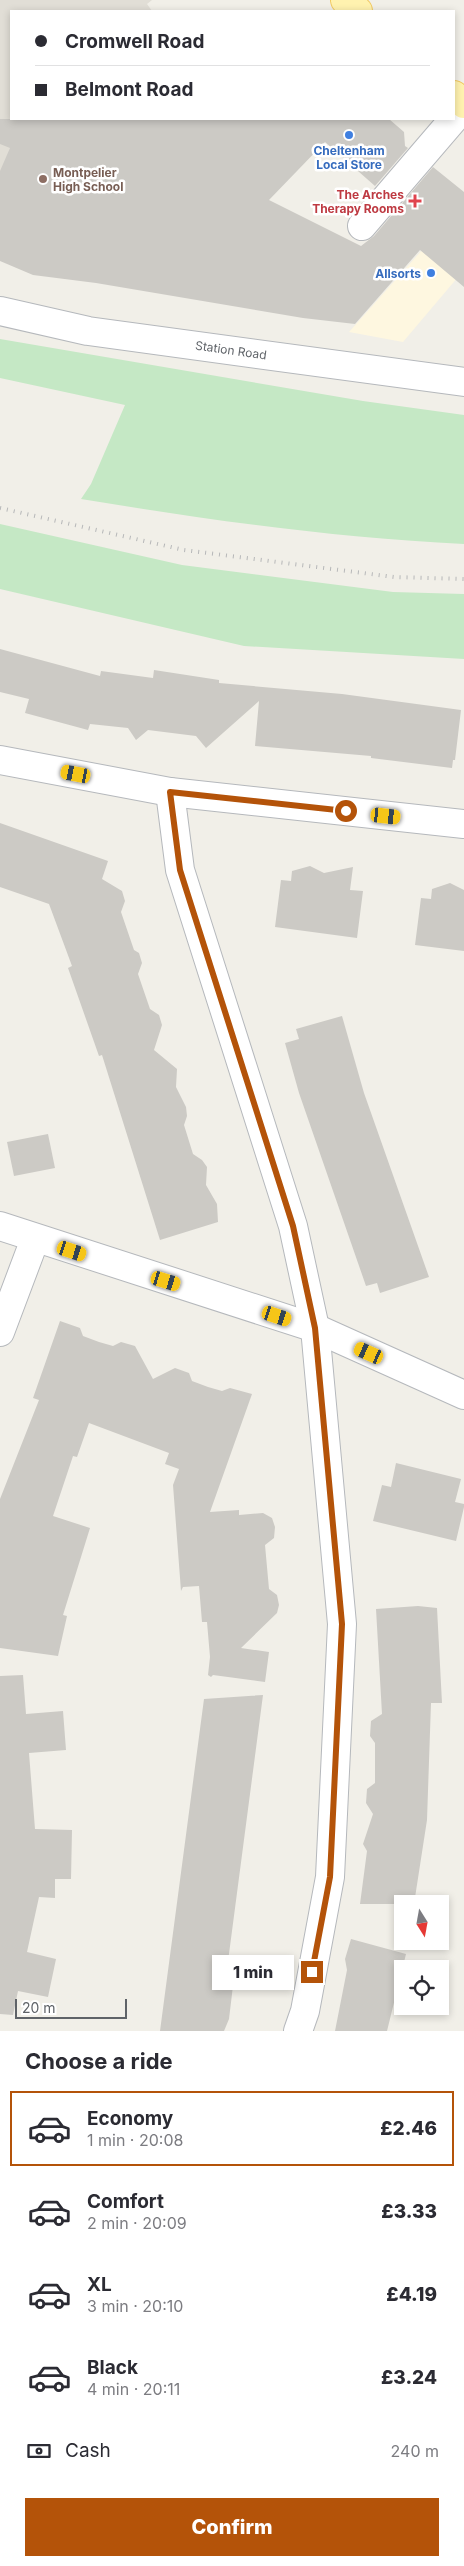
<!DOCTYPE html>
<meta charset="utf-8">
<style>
body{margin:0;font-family:Inter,sans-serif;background:#f7f7f7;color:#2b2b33;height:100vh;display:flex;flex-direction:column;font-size:19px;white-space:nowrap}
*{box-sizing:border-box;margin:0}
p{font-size:16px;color:#7c7c81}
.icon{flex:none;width:28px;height:28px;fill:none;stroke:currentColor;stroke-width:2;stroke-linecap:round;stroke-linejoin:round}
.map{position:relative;height:2031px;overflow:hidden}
.side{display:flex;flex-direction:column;background:#fff;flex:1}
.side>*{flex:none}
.guide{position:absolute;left:10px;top:10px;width:445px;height:110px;border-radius:0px;box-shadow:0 2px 8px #0003;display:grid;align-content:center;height:110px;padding:0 25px;background:#fff}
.needle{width:32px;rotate:169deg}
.buttons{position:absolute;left:394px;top:1895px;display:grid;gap:10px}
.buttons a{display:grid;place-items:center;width:55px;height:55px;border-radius:0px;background:#fff;box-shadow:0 2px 8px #0003;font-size:25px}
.scale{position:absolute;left:15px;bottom:12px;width:112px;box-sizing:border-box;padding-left:5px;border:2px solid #5f6368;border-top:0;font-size:14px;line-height:18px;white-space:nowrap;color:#5f6368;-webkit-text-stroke:4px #fff;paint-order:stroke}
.end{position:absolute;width:22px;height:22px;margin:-11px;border:6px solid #b45309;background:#fff;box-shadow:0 0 0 2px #fff}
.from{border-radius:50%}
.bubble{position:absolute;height:35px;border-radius:0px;background:#fff;box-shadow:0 2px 8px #0003;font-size:16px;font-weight:800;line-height:35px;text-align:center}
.car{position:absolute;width:15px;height:30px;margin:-15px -8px;border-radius:6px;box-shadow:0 0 4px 1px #0007;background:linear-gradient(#f5c518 24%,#345 0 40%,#f5c518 0 76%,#345 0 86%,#f5c518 0)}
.guide b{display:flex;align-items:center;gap:18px;height:48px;font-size:19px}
.guide b+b{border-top:1px solid #e1e1e2}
.guide i{width:12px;height:12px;background:#2b2b33}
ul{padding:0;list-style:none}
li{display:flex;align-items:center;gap:15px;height:75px;margin:0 10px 8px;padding:0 15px;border:2px solid transparent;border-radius:0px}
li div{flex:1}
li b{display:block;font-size:19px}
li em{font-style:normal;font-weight:800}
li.active{border-color:#b45309}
li>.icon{width:45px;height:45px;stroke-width:1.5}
h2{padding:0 25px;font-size:22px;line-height:60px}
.pay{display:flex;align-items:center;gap:12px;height:55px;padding:0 25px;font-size:19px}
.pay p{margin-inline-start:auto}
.button{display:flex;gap:10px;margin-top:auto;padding:10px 25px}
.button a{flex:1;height:58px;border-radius:0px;background:#b45309;color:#fff;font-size:20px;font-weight:800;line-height:58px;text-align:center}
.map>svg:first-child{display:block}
.commercial{fill:#fef7e0}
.education{fill:#e1ded6}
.green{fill:#c5e8c5}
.building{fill:#cccac5}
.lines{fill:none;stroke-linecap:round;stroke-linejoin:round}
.minor-casing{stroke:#b5b8bc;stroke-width:30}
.major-casing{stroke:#f2c960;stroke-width:30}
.minor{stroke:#fff;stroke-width:28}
.major{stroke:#fff2af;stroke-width:28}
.rail{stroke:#b6b7b8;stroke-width:4;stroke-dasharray:1 6;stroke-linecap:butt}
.route{stroke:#b45309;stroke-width:6}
.shop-dot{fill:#3f7fe0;stroke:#fff;stroke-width:2}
.education-dot{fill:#8d6e63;stroke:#fff;stroke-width:2}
.health-dot{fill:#e0444e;stroke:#fff;stroke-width:2}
.labels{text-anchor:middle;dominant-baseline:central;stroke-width:5;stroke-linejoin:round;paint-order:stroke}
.shop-label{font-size:12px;font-weight:bold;fill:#366cbe;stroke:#fff}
.education-label{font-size:12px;font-weight:bold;fill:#785e54;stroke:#fff;text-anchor:start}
.health-label{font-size:12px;font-weight:bold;fill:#be3a42;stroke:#fff;text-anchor:end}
.street-label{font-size:12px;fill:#5f6368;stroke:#fff}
</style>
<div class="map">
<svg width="464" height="2031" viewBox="0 0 464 2031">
<rect width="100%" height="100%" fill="#f1efe8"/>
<path class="commercial" d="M464 203V270L403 342 349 332Z"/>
<path class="education" d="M0 0H152L147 4 152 11H11V119H107L115 123 0 261Z"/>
<g class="green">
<path d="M0 339 363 401 464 415V544C336 538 208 520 81 499L91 484 125 405 0 378Z"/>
<path d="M0 524 182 565 393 592 464 594V659L244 646 0 589Z"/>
</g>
<g class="building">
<path d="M0 119H389L404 132 405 146 408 148 375 186 325 142 269 200 361 246 374 236 433 167 464 192V287L420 250 355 324 303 318 96 283 33 275 0 261V171L10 148 0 144Z"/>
<path d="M0 649 100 676 101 671 153 678 154 670 219 680V683L342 694 461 710 455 760H453L452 768 371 758V756L255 746 259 701 206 748 196 736 148 730 136 740 128 728 90 724 88 730 25 713 29 699 0 692Z"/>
<path d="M0 823 108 861 102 879 122 891 125 901 121 912 134 950 139 953 142 963 138 974 150 1009 159 1015 162 1025 154 1050 177 1069 176 1087 186 1107 187 1116 184 1125 193 1154 202 1160 207 1167 206 1185 217 1204 218 1222 160 1240 102 1055 99 1056 68 968 72 966 49 904 0 887Z"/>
<path d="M310 866 324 873 353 867 350 890 363 891 357 938 275 927 281 880 291 881 292 871Z"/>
<path d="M450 883 464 890V951L415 945 421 898 431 899 432 889Z"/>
<path d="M342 1016 364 1093 429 1277 380 1293 377 1283 366 1286 299 1093 285 1043 299 1039 296 1029Z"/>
<path d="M48 1134 55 1168 14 1176 7 1142Z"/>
<path d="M60 1321 80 1328 83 1336 99 1342 113 1346 121 1342 135 1346 153 1379 175 1368 189 1373 192 1381 208 1387 222 1391 230 1388 252 1394 210 1512 239 1510V1515L263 1513 272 1518 275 1527 274 1538 265 1545 269 1589 277 1595 279 1605 277 1613 241 1648 269 1652 265 1682 213 1675 211 1677 208 1675 210 1657 207 1622H202L199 1586 183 1587 181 1591 173 1485 179 1469 165 1464 169 1453 89 1423 77 1457 73 1456 53 1516 90 1528 63 1615 67 1616 58 1656 0 1648V1499L39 1400 33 1398Z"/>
<path d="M396 1463 461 1479 455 1502 464 1504V1507L456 1541 373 1521 382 1485 391 1487Z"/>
<path d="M418 1606 437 1608 442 1703H431L427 1820 414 1904H360L367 1851 363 1844 373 1814 366 1803 367 1789 375 1783V1743L370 1736 371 1721 382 1714 376 1609Z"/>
<path d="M23 1675 26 1714 63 1711 66 1750 29 1753 35 1829 72 1830 71 1879H55V1898L39 1897 27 1952 56 1959 48 1997 18 1991 13 2015 0 2014V1676Z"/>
<path d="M263 1695 227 1969H235L229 2019 224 2031H160L204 1699Z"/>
<path d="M351 1939 406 1954 387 2031H335L347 1970 345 1959Z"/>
</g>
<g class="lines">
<g class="minor-casing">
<g id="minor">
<path d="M362 226 464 107"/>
<path d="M0 311 88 331 464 382"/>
<path d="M0 760 170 792 464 824"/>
<path d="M170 792 180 870 293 1226 315 1328 342 1624 330 1877 305 2011 298 2031"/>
<path d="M0 1226 315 1328 464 1395"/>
<path d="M0 1332 35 1239"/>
</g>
</g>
<g class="major-casing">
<g id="major">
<path d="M345 0 358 11"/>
<path d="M454 95 464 104"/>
</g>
</g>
<use href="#minor" class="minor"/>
<use href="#major" class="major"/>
<path class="rail" d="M0 508 184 550 394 577 464 579"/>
</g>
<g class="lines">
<path class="route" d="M312 1972 330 1877 342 1624 315 1328 293 1226 180 870 170 792 346 811"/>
</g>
<g class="shop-dot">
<circle cx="349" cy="135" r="5"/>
<circle cx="431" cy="273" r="5"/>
</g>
<circle class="education-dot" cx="43" cy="179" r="5"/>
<path class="health-dot" d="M412.5 193.5h5v5h5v5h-5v5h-5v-5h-5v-5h5z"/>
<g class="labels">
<g class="shop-label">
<text x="349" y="150">Cheltenham<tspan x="349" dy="14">Local Store</tspan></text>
<text x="421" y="273" text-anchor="end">Allsorts</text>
</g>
<g class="education-label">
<text x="53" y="172">Montpelier<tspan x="53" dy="14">High School</tspan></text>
</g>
<g class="health-label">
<text x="404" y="194">The Arches<tspan x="404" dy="14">Therapy Rooms</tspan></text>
</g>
<g class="street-label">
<text transform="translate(231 350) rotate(8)">Station Road</text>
</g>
</g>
</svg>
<div class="buttons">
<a><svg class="needle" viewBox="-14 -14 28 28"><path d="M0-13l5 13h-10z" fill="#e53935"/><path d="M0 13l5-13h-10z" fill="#7c7c81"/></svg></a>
<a><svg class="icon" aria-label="locate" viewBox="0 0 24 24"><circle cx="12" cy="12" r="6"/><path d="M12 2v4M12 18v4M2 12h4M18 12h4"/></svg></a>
</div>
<div class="scale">20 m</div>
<i class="end from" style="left:346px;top:811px"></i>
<i class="end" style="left:312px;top:1972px"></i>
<div class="bubble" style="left:212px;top:1955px;width:82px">1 min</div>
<i class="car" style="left:76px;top:774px;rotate:281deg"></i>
<i class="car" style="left:386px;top:816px;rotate:96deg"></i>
<i class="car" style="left:72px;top:1251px;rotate:108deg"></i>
<i class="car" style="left:166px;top:1281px;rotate:107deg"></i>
<i class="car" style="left:277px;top:1316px;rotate:108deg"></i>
<i class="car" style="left:369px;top:1353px;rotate:294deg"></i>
<div class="guide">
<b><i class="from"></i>Cromwell Road</b>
<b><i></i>Belmont Road</b>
</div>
</div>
<section class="side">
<h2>Choose a ride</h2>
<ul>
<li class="active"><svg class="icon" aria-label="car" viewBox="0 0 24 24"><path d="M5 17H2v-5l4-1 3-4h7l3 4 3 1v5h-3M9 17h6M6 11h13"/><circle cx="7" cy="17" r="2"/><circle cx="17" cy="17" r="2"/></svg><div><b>Economy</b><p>1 min · 20:08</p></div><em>£2.46</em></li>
<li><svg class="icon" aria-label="car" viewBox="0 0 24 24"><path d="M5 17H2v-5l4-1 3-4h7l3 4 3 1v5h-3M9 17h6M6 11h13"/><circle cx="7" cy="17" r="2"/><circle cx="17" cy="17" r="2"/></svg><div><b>Comfort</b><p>2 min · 20:09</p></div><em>£3.33</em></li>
<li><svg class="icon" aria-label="car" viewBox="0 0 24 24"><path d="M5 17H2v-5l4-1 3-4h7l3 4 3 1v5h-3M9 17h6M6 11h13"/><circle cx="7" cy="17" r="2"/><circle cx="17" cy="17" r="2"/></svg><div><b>XL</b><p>3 min · 20:10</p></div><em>£4.19</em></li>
<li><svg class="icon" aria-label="car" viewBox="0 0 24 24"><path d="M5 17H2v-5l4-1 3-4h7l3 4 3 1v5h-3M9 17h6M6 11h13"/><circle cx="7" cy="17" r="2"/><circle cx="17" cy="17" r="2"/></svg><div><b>Black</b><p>4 min · 20:11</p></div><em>£3.24</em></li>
</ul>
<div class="pay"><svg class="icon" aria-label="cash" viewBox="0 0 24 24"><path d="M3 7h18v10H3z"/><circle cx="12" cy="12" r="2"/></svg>Cash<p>240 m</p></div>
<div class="button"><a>Confirm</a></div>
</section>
